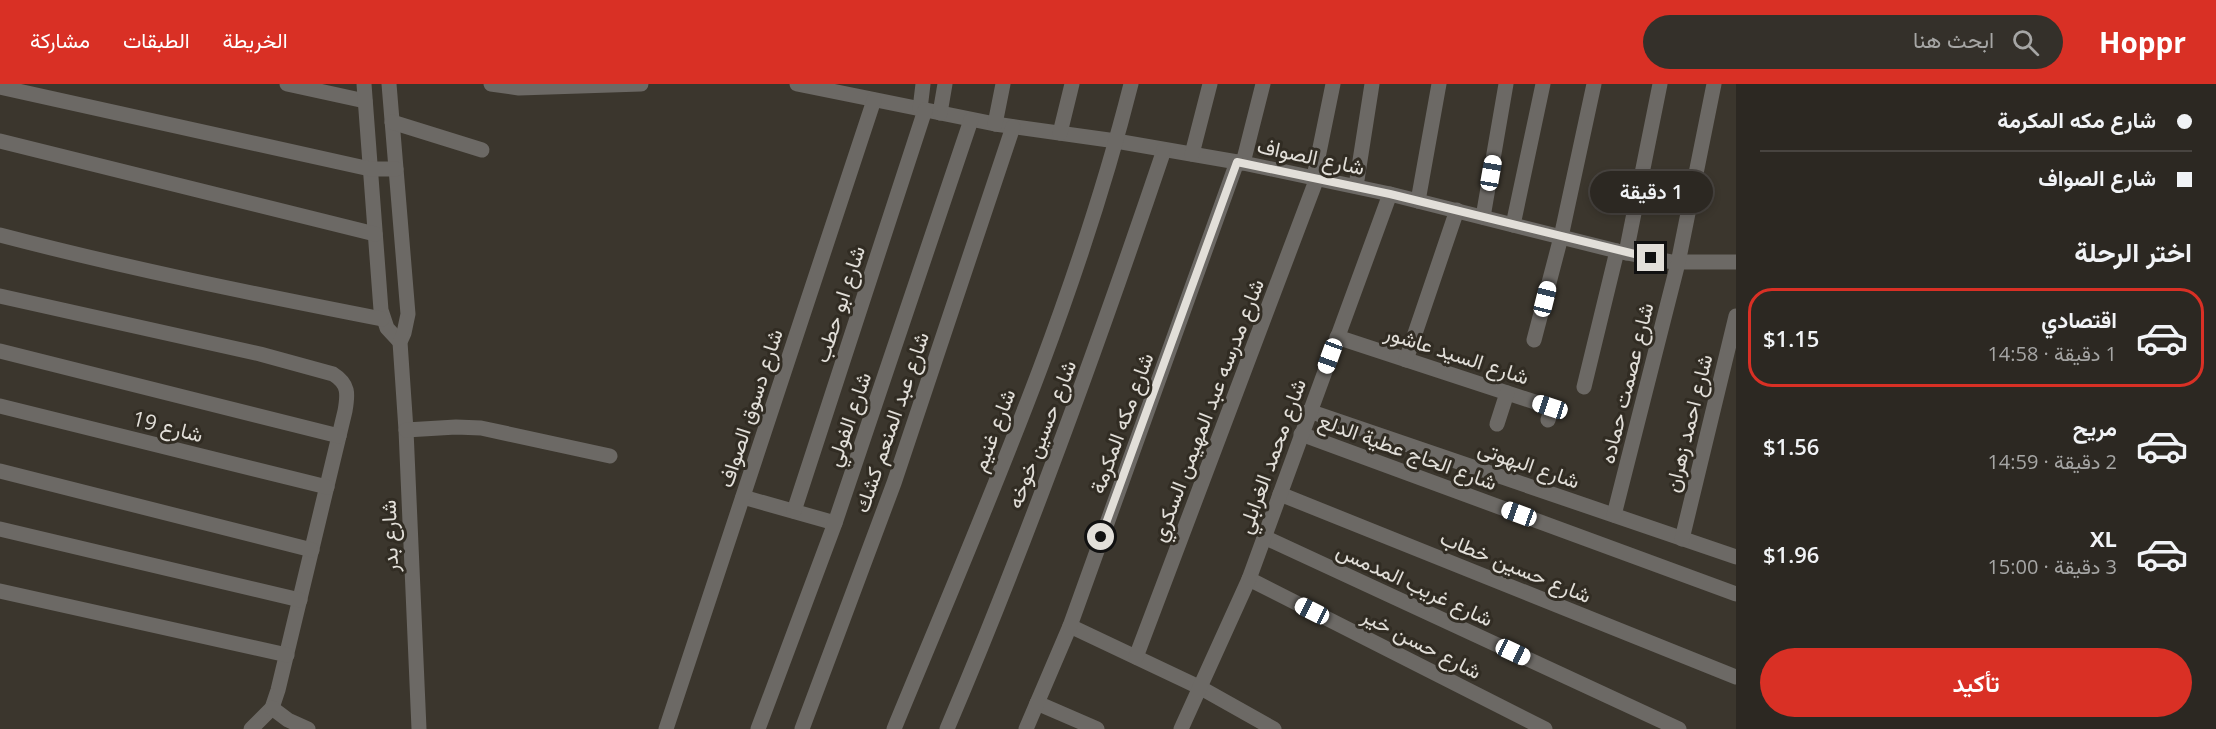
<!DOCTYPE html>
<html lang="ar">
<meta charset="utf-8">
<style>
body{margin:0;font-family:"Open Sans",Vazirmatn,sans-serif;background:#34302a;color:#f1f3f6;direction:rtl;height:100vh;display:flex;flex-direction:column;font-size:22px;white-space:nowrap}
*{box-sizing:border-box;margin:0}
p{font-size:20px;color:#a6a6a5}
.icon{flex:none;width:33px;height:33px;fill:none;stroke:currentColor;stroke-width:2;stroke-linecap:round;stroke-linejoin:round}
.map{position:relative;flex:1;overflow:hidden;direction:ltr}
.side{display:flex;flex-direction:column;background:#2c2822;width:480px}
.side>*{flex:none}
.top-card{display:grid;align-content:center;height:132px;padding:0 24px;background:#2c2822}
.end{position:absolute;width:27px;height:27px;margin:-14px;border:8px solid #e2dfd9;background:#111;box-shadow:0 0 0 3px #111}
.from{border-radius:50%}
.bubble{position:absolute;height:42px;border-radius:21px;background:#2c2822;box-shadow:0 3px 9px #0003,0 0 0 2px #484440;font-size:20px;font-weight:600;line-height:42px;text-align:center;direction:rtl}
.car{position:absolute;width:18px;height:36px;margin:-18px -9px;border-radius:8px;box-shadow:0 0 4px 2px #0007;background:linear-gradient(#fff 24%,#345 0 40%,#fff 0 76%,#345 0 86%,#fff 0)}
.top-card b{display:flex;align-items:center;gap:21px;height:57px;font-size:22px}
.top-card b+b{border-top:2px solid #484440}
.top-card i{width:15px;height:15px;background:#f1f3f6}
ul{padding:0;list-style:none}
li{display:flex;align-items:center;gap:18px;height:99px;margin:0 12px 9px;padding:0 12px;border:3px solid transparent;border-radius:24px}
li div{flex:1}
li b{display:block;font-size:22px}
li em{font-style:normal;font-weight:600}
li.current{border-color:#d93025}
li>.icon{width:54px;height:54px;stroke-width:1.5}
h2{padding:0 24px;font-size:27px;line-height:72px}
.action{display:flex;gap:12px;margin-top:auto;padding:12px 24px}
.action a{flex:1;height:69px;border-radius:36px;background:#d93025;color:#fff;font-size:24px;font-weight:600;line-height:69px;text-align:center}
header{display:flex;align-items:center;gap:36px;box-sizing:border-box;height:84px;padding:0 30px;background:#d93025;color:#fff}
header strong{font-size:28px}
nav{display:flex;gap:33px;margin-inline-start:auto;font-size:21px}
.search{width:420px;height:54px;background:#34302a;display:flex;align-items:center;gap:15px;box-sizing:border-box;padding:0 21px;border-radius:33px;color:#a6a6a5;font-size:22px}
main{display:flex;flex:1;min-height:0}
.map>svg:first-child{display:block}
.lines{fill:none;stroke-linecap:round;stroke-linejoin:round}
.minor{stroke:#6c6965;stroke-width:15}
.route{stroke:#e2dfd9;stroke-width:8}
.labels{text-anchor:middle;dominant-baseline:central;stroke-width:6;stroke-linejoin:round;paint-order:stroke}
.street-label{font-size:21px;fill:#e2dfd9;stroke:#312c23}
</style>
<header>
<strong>Hoppr</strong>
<div class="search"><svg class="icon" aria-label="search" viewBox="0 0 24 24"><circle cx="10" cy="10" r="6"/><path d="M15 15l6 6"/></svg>ابحث هنا</div>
<nav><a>الخريطة</a><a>الطبقات</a><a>مشاركة</a></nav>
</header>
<main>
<section class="side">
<div class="top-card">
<b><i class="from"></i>شارع مكه المكرمة</b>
<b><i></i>شارع الصواف</b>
</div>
<h2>اختر الرحلة</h2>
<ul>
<li class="current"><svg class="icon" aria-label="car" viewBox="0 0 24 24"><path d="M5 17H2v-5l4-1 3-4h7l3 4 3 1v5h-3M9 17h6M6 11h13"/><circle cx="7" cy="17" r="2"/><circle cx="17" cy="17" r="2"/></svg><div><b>اقتصادي</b><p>1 دقيقة · 14:58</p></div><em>$1.15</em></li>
<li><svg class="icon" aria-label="car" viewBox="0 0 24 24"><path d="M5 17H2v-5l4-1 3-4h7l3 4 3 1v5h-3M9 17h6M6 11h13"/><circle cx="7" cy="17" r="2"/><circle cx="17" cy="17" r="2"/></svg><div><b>مريح</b><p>2 دقيقة · 14:59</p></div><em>$1.56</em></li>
<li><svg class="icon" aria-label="car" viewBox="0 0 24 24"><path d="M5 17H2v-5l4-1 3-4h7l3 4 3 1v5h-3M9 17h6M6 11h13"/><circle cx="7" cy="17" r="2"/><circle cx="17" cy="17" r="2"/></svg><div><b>XL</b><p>3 دقيقة · 15:00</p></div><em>$1.96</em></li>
</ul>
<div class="action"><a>تأكيد</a></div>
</section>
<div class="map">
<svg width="1736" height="645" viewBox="0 0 1736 645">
<rect width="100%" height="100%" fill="#3b362d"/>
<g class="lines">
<g class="minor">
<path d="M287 0 365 17"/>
<path d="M364 0 381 226 387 244 400 258"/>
<path d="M389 0 408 230 404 249 400 258 406 346 419 645"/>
<path d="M491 0 519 4 641 0"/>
<path d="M797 0 995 40 1116 57 1243 79 1390 110 1617 167 1672 178H1736"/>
<path d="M0 3 370 85H396"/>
<path d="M920 25 923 0"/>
<path d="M940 29 945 0"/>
<path d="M392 38 482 66"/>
<path d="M995 40 1003 0"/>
<path d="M1060 49 1072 0"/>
<path d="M0 57 375 150"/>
<path d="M1192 70 1210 0"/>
<path d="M1243 79 1263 0"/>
<path d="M1314 93 1333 0"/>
<path d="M1356 102 1372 0"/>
<path d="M1418 117 1439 0"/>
<path d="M1483 133 1506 0"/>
<path d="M1513 141 1543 0"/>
<path d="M0 151C126 184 254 210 382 235"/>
<path d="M1626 169 1660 0"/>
<path d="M0 212 260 270 333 290C349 300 348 310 345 327L278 606 272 624 251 645"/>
<path d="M1337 253 1550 323 1551 326 1548 336"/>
<path d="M1534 256 1561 153 1594 0"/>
<path d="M0 267 339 352"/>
<path d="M1406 276 1457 126"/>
<path d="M1584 303 1617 167"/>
<path d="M0 322 327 403"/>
<path d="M1309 327 1736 473"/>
<path d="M1497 340 1507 309"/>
<path d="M406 346 456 343 481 344 610 372"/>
<path d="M1301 350 1736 510"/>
<path d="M0 387 312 466"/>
<path d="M1280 410 1736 593"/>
<path d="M743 413 835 439"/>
<path d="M794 427 925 26"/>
<path d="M1614 431 1678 179 1714 0"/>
<path d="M0 445 300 516"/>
<path d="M1264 453 1679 645"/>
<path d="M1682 455 1736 232"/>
<path d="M1249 495 1545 645"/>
<path d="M0 507 287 571"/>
<path d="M1070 542 1201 604 1274 645"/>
<path d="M1136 573 1317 94"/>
<path d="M1037 619 1097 645"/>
<path d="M272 624 288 636 308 645"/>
<path d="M666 645 874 16"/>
<path d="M758 645 835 439 971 36"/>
<path d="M802 645 894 399 1013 43"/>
<path d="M894 645C981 434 1075 222 1131 0"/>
<path d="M947 645C1028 455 1098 261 1164 66"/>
<path d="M1026 645 1070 542 1237 78"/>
<path d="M1181 645 1249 495 1390 110"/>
</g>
</g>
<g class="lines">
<path class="route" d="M1101 453 1237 78 1390 110 1651 174"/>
</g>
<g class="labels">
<g class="street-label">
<text transform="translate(1311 72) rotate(12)">شارع الصواف</text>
<text transform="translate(839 220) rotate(-72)">شارع ابو حطب</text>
<text transform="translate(1457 270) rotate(18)">شارع السيد عاشور</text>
<text transform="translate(1626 299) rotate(-76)">شارع عصمت حماده</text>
<text transform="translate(750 324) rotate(-72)">شارع دسوق الصواف</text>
<text transform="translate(1207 326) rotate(-69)">شارع مدرسه عبد المهيمن السكري</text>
<text transform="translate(848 335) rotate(-71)">شارع الفولي</text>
<text transform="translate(891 338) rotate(-71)">شارع عبد المنعم كشك</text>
<text transform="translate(1121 339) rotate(-70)">شارع مكه المكرمة</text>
<text transform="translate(1688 339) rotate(-76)">شارع احمد زهران</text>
<text transform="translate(168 342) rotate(14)">شارع 19</text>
<text transform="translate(993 346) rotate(-69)">شارع غنيم</text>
<text transform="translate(1041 350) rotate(-69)">شارع حسين خوخه</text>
<text transform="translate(1408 367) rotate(20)">شارع الحاج عطية الدلع</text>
<text transform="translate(1271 372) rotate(-70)">شارع محمد الغرابلي</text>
<text transform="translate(1529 380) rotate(19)">شارع البهوتى</text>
<text transform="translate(389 452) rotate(-92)">شارع بدر</text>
<text transform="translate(1516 482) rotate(22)">شارع حسين خطاب</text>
<text transform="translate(1415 500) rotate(25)">شارع غريب المدمس</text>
<text transform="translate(1422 559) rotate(27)">شارع حسن خير</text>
</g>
</g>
</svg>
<i class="end from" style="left:1101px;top:453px"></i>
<i class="end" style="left:1651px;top:174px"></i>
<div class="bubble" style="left:1590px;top:87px;width:123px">1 دقيقة</div>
<i class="car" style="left:1491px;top:89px;rotate:10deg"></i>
<i class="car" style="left:1545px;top:215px;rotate:14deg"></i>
<i class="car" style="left:1330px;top:272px;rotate:200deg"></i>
<i class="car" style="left:1550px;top:323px;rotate:288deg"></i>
<i class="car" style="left:1519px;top:430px;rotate:290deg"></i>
<i class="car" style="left:1312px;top:527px;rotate:297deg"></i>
<i class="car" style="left:1513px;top:568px;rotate:115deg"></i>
</div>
</main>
